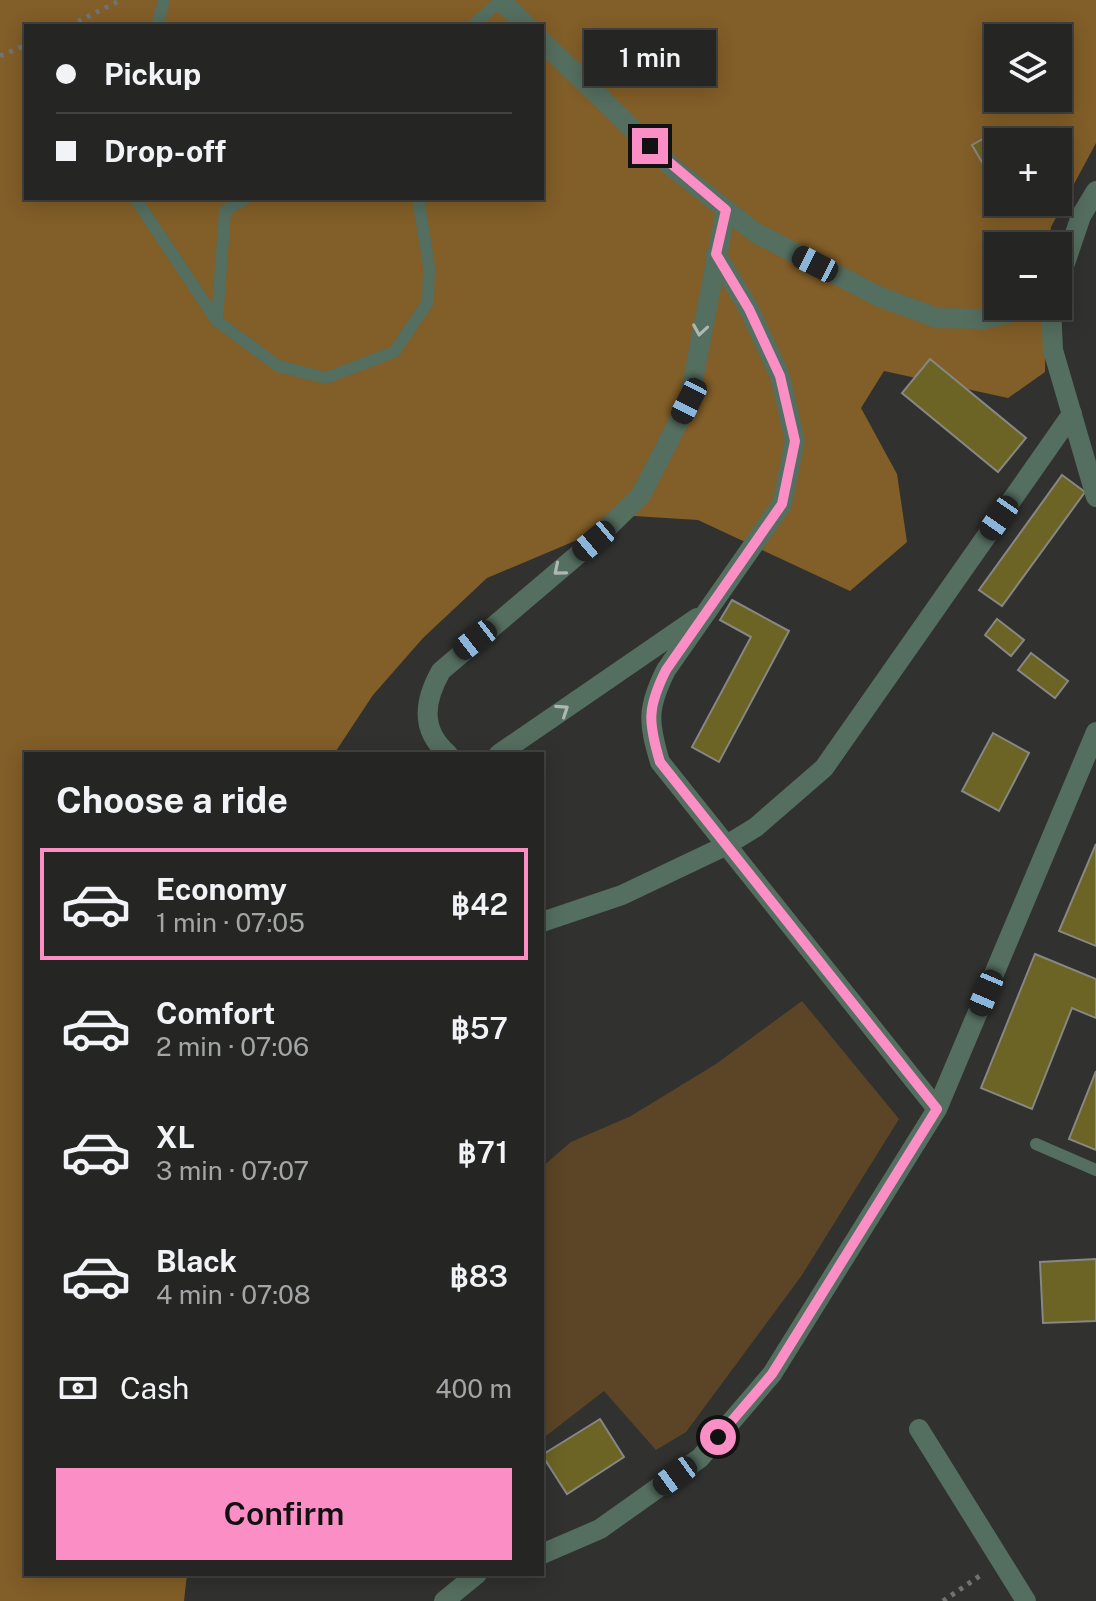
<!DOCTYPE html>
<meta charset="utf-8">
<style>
body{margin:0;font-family:"Public Sans",sans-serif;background:#2d2e2c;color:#f1f3f6;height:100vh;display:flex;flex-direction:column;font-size:30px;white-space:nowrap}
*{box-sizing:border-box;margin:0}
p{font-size:26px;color:#a3a5a6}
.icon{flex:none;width:44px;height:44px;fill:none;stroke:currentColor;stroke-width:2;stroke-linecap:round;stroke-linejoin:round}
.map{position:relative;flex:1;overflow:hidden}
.panel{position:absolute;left:24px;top:752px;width:520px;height:824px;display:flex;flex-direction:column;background:#252624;border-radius:0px;box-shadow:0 4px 20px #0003,0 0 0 2px #424341}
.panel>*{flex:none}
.hud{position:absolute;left:24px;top:24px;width:520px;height:176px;border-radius:0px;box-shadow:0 4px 20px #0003,0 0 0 2px #424341;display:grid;align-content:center;height:176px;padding:0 32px;background:#252624}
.fabs{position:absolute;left:984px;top:24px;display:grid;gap:16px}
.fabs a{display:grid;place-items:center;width:88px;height:88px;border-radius:0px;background:#252624;box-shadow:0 4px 20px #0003,0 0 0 2px #424341;font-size:40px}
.end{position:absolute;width:36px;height:36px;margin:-18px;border:10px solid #fb8fc5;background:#111;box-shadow:0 0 0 4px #111}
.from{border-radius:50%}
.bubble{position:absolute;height:56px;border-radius:0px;background:#252624;box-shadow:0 4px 20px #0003,0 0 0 2px #424341;font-size:26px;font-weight:600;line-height:56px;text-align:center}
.car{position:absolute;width:24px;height:48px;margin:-24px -12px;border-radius:10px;box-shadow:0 0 6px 2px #0007;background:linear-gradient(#222 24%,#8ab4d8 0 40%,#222 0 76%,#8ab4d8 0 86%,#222 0)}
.hud b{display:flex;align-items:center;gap:28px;height:76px;font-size:30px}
.hud b+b{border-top:2px solid #424341}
.hud i{width:20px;height:20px;background:#f1f3f6}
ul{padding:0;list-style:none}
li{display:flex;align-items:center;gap:24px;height:112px;margin:0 16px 12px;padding:0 16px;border:4px solid transparent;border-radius:0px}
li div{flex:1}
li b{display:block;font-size:30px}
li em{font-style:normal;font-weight:600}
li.active{border-color:#fb8fc5}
li>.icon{width:72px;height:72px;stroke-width:1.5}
h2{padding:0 32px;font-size:36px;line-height:96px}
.pay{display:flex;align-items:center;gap:20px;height:88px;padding:0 32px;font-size:30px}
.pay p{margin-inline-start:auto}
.button{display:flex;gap:16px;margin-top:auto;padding:16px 32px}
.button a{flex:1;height:92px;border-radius:0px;background:#fb8fc5;color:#111;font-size:32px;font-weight:600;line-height:92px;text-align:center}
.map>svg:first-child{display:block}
.green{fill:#5b4526}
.forest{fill:#825e28;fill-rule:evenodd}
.building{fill:#6b6424;stroke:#878783;stroke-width:2}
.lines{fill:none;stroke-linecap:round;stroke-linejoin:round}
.path{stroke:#717271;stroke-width:5;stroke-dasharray:4 6;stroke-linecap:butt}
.lane{stroke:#546e5f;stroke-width:12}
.street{stroke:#546e5f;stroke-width:20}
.oneway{stroke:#adb8b2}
.route{stroke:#fb8fc5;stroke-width:10}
</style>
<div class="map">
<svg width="1096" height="1601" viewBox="0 0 1096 1601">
<rect width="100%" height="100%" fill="#313230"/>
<path class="green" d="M802 1001 899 1119 802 1275 686 1432 656 1450 604 1391 542 1439V1167L571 1142 631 1116 716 1064Z"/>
<path class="forest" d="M0 0H1096V143L1051 227 1049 246H998V306H1046L1045 372 1008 398 884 371 861 408 897 474 907 542 850 591 698 520 634 516 487 578 423 638 373 695 334 754H26V1574H187L184 1601H0ZM26 26H542V198H26ZM998 38H1058V98H998ZM998 142H1058V202H998Z"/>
<g class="building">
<path d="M1004 127 1013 142H998V169L989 174 972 145Z"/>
<path d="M930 359 1026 438 998 472 902 393Z"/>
<path d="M1062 475 1085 492 1002 606 979 590Z"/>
<path d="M732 600 789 631 719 762 692 747 751 637 720 620Z"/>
<path d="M997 619 1024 640 1011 656 985 635Z"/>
<path d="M1031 653 1068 681 1055 698 1018 670Z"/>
<path d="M993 733 1029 753 999 811 962 791Z"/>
<path d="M1096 844V946L1059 931Z"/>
<path d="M1035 954 1096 979V1018L1072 1008 1032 1109 981 1088Z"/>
<path d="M1096 1071V1150L1069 1139Z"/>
<path d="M1096 1259V1321L1043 1323 1040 1262Z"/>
<path d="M600 1419 624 1457 567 1494 542 1455Z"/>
</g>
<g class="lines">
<g class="path">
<path d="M69 26 121 0"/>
<path d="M0 56 26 45"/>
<path d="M943 1601 984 1573"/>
</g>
<g class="lane">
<path d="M157 26 164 0"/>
<path d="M472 26 501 0"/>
<path d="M135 198 217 321 278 366 326 378 394 352 428 302 429 266 418 198"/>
<path d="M217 321 225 211 246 198"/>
<path d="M1036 1144 1096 1170"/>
</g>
<g class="street">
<path d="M501 1 527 26"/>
<path d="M542 41 672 167 756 233 880 297 937 318 984 319 1040 306"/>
<path d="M716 254 749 309 780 376 795 441 782 504 666 670C647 708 648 722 660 762L937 1109"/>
<path d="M1058 284 1081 216 1096 191"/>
<path d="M1051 306 1053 350 1096 497"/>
<path d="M448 754C420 730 424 701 441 671L594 541 641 495 689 401 726 210"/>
<path d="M499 754 697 618"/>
<path d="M542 922 622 895 725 846 756 827 824 768 1072 414"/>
<path d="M919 1429 1026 1601"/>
<path d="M542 1554 600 1529 700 1458 772 1374 937 1109 1096 732"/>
<path d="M444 1601 477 1574"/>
</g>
</g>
<defs><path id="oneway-chevron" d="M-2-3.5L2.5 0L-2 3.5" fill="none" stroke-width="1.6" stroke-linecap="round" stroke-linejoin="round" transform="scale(2)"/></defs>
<g class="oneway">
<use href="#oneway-chevron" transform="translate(700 330) rotate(99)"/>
<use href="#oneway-chevron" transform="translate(559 570) rotate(140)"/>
<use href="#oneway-chevron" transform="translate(563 710) rotate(-34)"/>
</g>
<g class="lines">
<path class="route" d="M650 146 726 210 716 254 749 309 780 376 795 441 782 504 666 670C647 708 648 722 660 762L937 1109 772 1374 718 1437"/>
</g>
</svg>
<div class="fabs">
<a><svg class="icon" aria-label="layers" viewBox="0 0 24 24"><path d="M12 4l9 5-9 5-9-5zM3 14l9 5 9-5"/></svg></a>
<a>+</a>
<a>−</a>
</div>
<i class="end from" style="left:718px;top:1437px"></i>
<i class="end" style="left:650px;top:146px"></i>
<div class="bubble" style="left:584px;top:30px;width:132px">1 min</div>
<i class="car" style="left:815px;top:264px;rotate:297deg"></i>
<i class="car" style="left:689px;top:401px;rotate:207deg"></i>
<i class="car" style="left:999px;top:518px;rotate:215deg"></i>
<i class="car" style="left:594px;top:541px;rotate:230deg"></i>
<i class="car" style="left:475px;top:640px;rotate:232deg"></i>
<i class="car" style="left:986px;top:993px;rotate:203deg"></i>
<i class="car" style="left:675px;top:1476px;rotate:234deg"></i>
<div class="hud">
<b><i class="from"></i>Pickup</b>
<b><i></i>Drop-off</b>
</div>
<section class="panel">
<h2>Choose a ride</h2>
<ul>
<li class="active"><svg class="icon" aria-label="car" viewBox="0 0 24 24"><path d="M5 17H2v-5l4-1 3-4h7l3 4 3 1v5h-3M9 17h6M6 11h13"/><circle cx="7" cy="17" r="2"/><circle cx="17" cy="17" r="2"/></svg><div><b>Economy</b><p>1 min · 07:05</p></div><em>฿42</em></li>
<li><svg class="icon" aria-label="car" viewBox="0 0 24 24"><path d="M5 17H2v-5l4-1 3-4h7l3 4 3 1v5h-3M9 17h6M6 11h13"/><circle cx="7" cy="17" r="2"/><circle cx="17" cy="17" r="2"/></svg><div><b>Comfort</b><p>2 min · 07:06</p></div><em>฿57</em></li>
<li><svg class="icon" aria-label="car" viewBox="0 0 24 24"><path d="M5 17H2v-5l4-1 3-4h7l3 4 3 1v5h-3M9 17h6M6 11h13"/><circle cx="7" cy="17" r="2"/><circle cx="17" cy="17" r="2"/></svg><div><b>XL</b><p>3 min · 07:07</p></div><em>฿71</em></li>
<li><svg class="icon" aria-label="car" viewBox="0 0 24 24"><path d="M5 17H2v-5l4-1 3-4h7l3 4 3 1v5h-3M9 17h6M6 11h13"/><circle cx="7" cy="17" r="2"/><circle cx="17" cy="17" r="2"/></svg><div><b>Black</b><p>4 min · 07:08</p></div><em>฿83</em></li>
</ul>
<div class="pay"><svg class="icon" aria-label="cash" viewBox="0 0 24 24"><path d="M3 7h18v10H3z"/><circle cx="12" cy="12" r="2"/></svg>Cash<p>400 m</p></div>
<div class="button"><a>Confirm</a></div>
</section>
</div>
